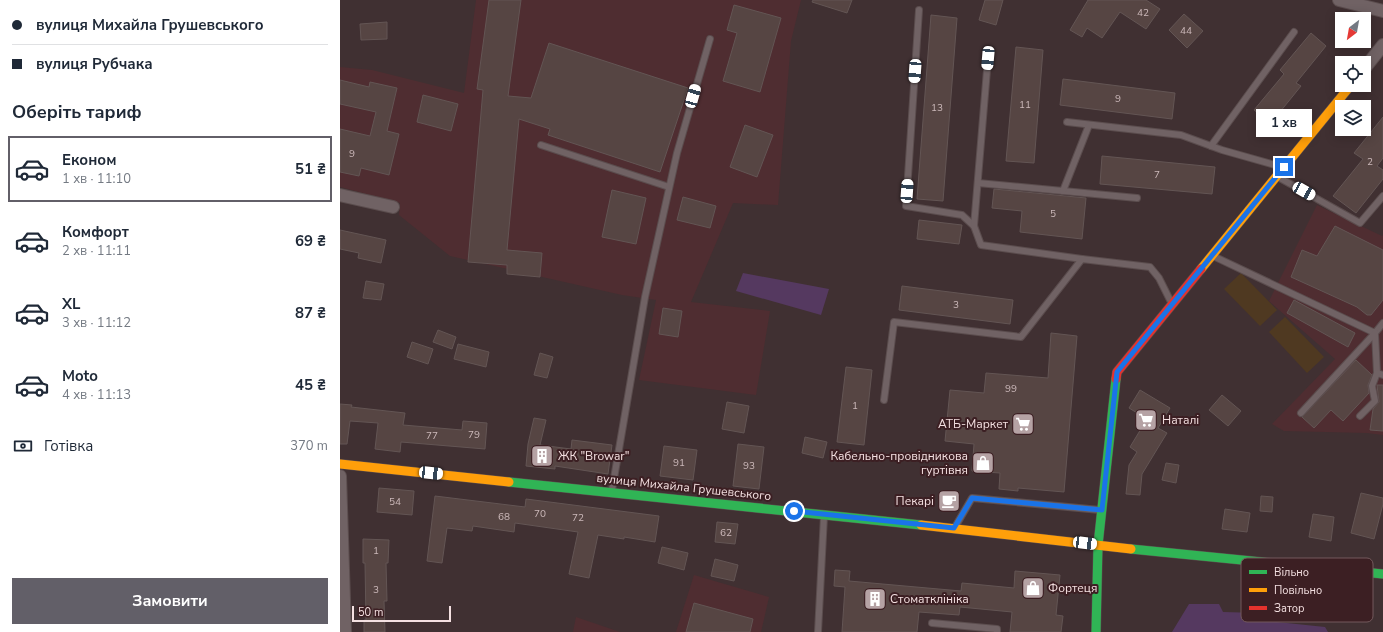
<!DOCTYPE html>
<html lang="uk">
<meta charset="utf-8">
<style>
body{margin:0;font-family:"Nunito Sans",sans-serif;background:#f6f6f7;color:#1f2937;height:100vh;display:flex;flex-direction:column;font-size:15px;white-space:nowrap}
*{box-sizing:border-box;margin:0}
p{font-size:13px;color:#747a83}
.icon{flex:none;width:22px;height:22px;fill:none;stroke:currentColor;stroke-width:2;stroke-linecap:round;stroke-linejoin:round}
.map{position:relative;flex:1;overflow:hidden}
.drawer{display:flex;flex-direction:column;background:#fff;width:340px}
.drawer>*{flex:none}
.hud{display:grid;align-content:center;height:88px;padding:0 12px;background:#fff}
.needle{width:26px;rotate:211deg}
.buttons{position:absolute;left:995px;top:12px;display:grid;gap:8px}
.buttons a{display:grid;place-items:center;width:36px;height:36px;border-radius:0px;background:#fff;box-shadow:0 2px 10px #0003;font-size:20px}
.scale{position:absolute;left:12px;bottom:10px;width:99px;box-sizing:border-box;padding-left:4px;border:2px solid #f4e0e1;border-top:0;font-size:11px;line-height:14px;white-space:nowrap;color:#f4e0e1;-webkit-text-stroke:3px #3c1f23;paint-order:stroke}
.end{position:absolute;width:18px;height:18px;margin:-9px;border:5px solid #1a73e8;background:#fff;box-shadow:0 0 0 2px #fff}
.from{border-radius:50%}
.bubble{position:absolute;height:28px;border-radius:0px;background:#fff;box-shadow:0 2px 10px #0003;font-size:13px;font-weight:700;line-height:28px;text-align:center}
.car{position:absolute;width:12px;height:24px;margin:-12px -6px;border-radius:5px;box-shadow:0 0 3px 1px #0007;background:linear-gradient(#fff 24%,#345 0 40%,#fff 0 76%,#345 0 86%,#fff 0)}
.hud b{display:flex;align-items:center;gap:14px;height:38px;font-size:15px}
.hud b+b{border-top:1px solid #e0e1e3}
.hud i{width:10px;height:10px;background:#1f2937}
ul{padding:0;list-style:none}
li{display:flex;align-items:center;gap:12px;height:66px;margin:0 8px 6px;padding:0 4px;border:2px solid transparent;border-radius:0px}
li div{flex:1}
li b{display:block;font-size:15px}
li em{font-style:normal;font-weight:700}
li.selected{border-color:#625f68}
li>.icon{width:36px;height:36px;stroke-width:1.5}
h2{padding:0 12px;font-size:18px;line-height:48px}
.pay{display:flex;align-items:center;gap:10px;height:44px;padding:0 12px;font-size:15px}
.pay p{margin-inline-start:auto}
.cta{display:flex;gap:8px;margin-top:auto;padding:8px 12px}
.cta a{flex:1;height:46px;border-radius:0px;background:#625f68;color:#fff;font-size:16px;font-weight:700;line-height:46px;text-align:center}
main{display:flex;flex:1;min-height:0}
.map>svg:first-child{display:block}
.built{fill:#4f2d31}
.green{fill:#4f3921}
.water{fill:#553960}
.building{fill:#564543;stroke:#635554}
.lines{fill:none;stroke-linecap:round;stroke-linejoin:round}
.lane-casing{stroke:#5b4d4e;stroke-width:8}
.street-casing{stroke:#5b4d4e;stroke-width:14}
.fast-casing{stroke:#5b4d4e;stroke-width:10}
.slow-casing{stroke:#5b4d4e;stroke-width:10}
.jam-casing{stroke:#5b4d4e;stroke-width:10}
.lane{stroke:#706264;stroke-width:6}
.street{stroke:#706264;stroke-width:12}
.fast{stroke:#30b455;stroke-width:9}
.slow{stroke:#ff9f0a;stroke-width:9}
.jam{stroke:#e5322d;stroke-width:9}
.route{stroke:#1a73e8;stroke-width:5}
.labels{text-anchor:middle;dominant-baseline:central;stroke-width:4;stroke-linejoin:round;paint-order:stroke}
.number-label{font-size:10px;fill:#ccb9ba}
.poi-label{font-size:12px;fill:#f4e0e1;stroke:#3c1f23;text-anchor:start}
.street-label{font-size:12px;fill:#f4e0e1;stroke:#3c1f23}
.key{fill:#3c1f23;stroke:#73595c;stroke-width:1}
.key-label{font-size:11px;fill:#f4e0e1}
</style>
<main>
<section class="drawer">
<div class="hud">
<b><i class="from"></i>вулиця Михайла Грушевського</b>
<b><i></i>вулиця Рубчака</b>
</div>
<h2>Оберіть тариф</h2>
<ul>
<li class="selected"><svg class="icon" aria-label="car" viewBox="0 0 24 24"><path d="M5 17H2v-5l4-1 3-4h7l3 4 3 1v5h-3M9 17h6M6 11h13"/><circle cx="7" cy="17" r="2"/><circle cx="17" cy="17" r="2"/></svg><div><b>Економ</b><p>1 хв · 11:10</p></div><em>51 ₴</em></li>
<li><svg class="icon" aria-label="car" viewBox="0 0 24 24"><path d="M5 17H2v-5l4-1 3-4h7l3 4 3 1v5h-3M9 17h6M6 11h13"/><circle cx="7" cy="17" r="2"/><circle cx="17" cy="17" r="2"/></svg><div><b>Комфорт</b><p>2 хв · 11:11</p></div><em>69 ₴</em></li>
<li><svg class="icon" aria-label="car" viewBox="0 0 24 24"><path d="M5 17H2v-5l4-1 3-4h7l3 4 3 1v5h-3M9 17h6M6 11h13"/><circle cx="7" cy="17" r="2"/><circle cx="17" cy="17" r="2"/></svg><div><b>XL</b><p>3 хв · 11:12</p></div><em>87 ₴</em></li>
<li><svg class="icon" aria-label="car" viewBox="0 0 24 24"><path d="M5 17H2v-5l4-1 3-4h7l3 4 3 1v5h-3M9 17h6M6 11h13"/><circle cx="7" cy="17" r="2"/><circle cx="17" cy="17" r="2"/></svg><div><b>Moto</b><p>4 хв · 11:13</p></div><em>45 ₴</em></li>
</ul>
<div class="pay"><svg class="icon" aria-label="cash" viewBox="0 0 24 24"><path d="M3 7h18v10H3z"/><circle cx="12" cy="12" r="2"/></svg>Готівка<p>370 m</p></div>
<div class="cta"><a>Замовити</a></div>
</section>
<div class="map">
<svg width="1043" height="632" viewBox="0 0 1043 632">
<rect width="100%" height="100%" fill="#403032"/>
<g class="built">
<path d="M136 0H461L451 41 438 205 393 203 351 302 430 311 416 395 299 380 316 300 282 295 110 256 59 215 60 203 0 187V67L32 70 124 93Z"/>
<path d="M977 205 1042 236 1043 235V435L1027 433 944 431 932 424 995 359 929 301Z"/>
<path d="M354 575 429 597 421 632H336Z"/>
<path d="M236 617 280 632H233Z"/>
</g>
<g class="green">
<path d="M901 273 937 310 920 326 884 289Z"/>
<path d="M945 317 984 357 967 373 929 332Z"/>
</g>
<g class="water">
<path d="M403 273 489 289 481 315 396 291Z"/>
<path d="M849 604H879L883 612 919 613 928 621 985 627 988 632H832Z"/>
</g>
<g class="building">
<path d="M149 0H181L168 96 191 98 209 43 348 88 320 172 208 135 210 129 179 119 167 250 202 253 200 277 167 274V265L128 262 143 90 137 89Z"/>
<path d="M473 0H512L507 13 472 2Z"/>
<path d="M645 0H663L656 25 639 20Z"/>
<path d="M748 0H806L820 9 806 29 780 12 762 38 747 28 742 37 730 30Z"/>
<path d="M394 5 441 18 420 92 383 81 397 33 387 30Z"/>
<path d="M844 14 863 31 847 48 829 30Z"/>
<path d="M591 15 617 18 603 201 577 199Z"/>
<path d="M47 22V39L21 40 20 24Z"/>
<path d="M971 33 986 46 956 83 961 86 931 123 914 110 944 74 940 70Z"/>
<path d="M676 47 703 50 694 163 666 161Z"/>
<path d="M723 79 835 93 832 119 720 105Z"/>
<path d="M0 80 29 87 30 82 57 88 47 131 59 134 49 175 21 168 19 176 0 172V129L30 136 36 112 0 104Z"/>
<path d="M83 95 118 104 111 131 77 122Z"/>
<path d="M1043 117V158L1037 166 1043 170V179L1016 213 993 196 1023 159 1014 153Z"/>
<path d="M405 125 433 135 417 177 390 167Z"/>
<path d="M762 156 875 167 872 194 760 184Z"/>
<path d="M654 189 746 198 742 239 680 232 682 211 652 208Z"/>
<path d="M272 190 306 198 296 244 262 237Z"/>
<path d="M343 197 376 206 370 228 337 220Z"/>
<path d="M579 220 622 225 619 244 577 239Z"/>
<path d="M995 226 1043 250V300L1031 315H1027L1017 307 951 277 962 250 977 256Z"/>
<path d="M0 230 46 240 41 263 18 258 19 253 0 249Z"/>
<path d="M26 281 44 284 41 300 23 298Z"/>
<path d="M562 286 673 300 670 324 559 310Z"/>
<path d="M954 300 1015 333 1008 347 947 313Z"/>
<path d="M323 308 342 311 338 337 319 334Z"/>
<path d="M98 330 116 337 112 349 93 342Z"/>
<path d="M711 333 737 336 724 492 678 488V491L659 489 660 473 632 471 634 444 605 441 610 390 644 393 646 373 708 378Z"/>
<path d="M72 342 93 349 88 364 67 357Z"/>
<path d="M118 344 149 352 146 367 114 359Z"/>
<path d="M200 353 213 357 207 378 194 375Z"/>
<path d="M1016 360 1032 375 1028 385 1029 393 1003 421 991 410 974 428 962 417Z"/>
<path d="M506 367 532 370 524 445 497 442Z"/>
<path d="M1037 385H1043V431L1030 430 1033 409 1039 402Z"/>
<path d="M800 390 830 408 818 428 827 433 802 474 800 495 786 494 789 465 797 452 790 447 807 419 789 408Z"/>
<path d="M882 395 901 411 888 426 869 410Z"/>
<path d="M387 402 409 406 404 433 382 429Z"/>
<path d="M0 404 12 405 11 407 65 413 63 425 122 430 123 421 147 423 145 449 61 442 60 452 35 449 38 423 10 421 7 444H0Z"/>
<path d="M194 418 206 420 200 445 231 449 232 440 272 445 268 474 215 466V469L186 466 188 444Z"/>
<path d="M465 437 487 442 483 458 462 453Z"/>
<path d="M398 444 424 447 419 489 393 486Z"/>
<path d="M324 446 357 450 353 480 320 476Z"/>
<path d="M826 463 839 465 836 483 822 480Z"/>
<path d="M39 488 74 491 72 515 37 512Z"/>
<path d="M1021 493 1043 498V504L1034 539 1011 533Z"/>
<path d="M95 496 185 507 186 499 319 516 315 542 284 537V539L258 535 249 578 229 574 238 532 175 523 174 532 133 526 132 531 107 528 102 563 87 561Z"/>
<path d="M921 496 933 497 932 512 920 511Z"/>
<path d="M885 509 910 513 907 532 882 529Z"/>
<path d="M973 514 994 517 991 541 969 537Z"/>
<path d="M377 522 398 524 395 544 375 542Z"/>
<path d="M23 539 49 540 48 563H46L47 601H44L45 632H24V620H26L25 563H23Z"/>
<path d="M322 547 348 553 344 570 318 563Z"/>
<path d="M375 559 398 565 394 581 371 576Z"/>
<path d="M495 570 510 571 509 581 621 591 622 583 674 588 675 571 720 575 716 615 723 616 721 632H670L672 612 620 607 619 615 579 612 577 632H502L505 587 494 586Z"/>
<path d="M354 603 413 619 410 632H346Z"/>
</g>
<g class="lines">
<g class="lane-casing">
<g id="lane">
<path d="M579 10 566 206 622 215 634 226"/>
<path d="M648 58 634 226 641 245 742 259"/>
<path d="M727 122 841 135 882 150 942 167"/>
<path d="M201 145 329 187"/>
<path d="M871 146 954 32"/>
<path d="M938 177 1020 223 1043 196"/>
<path d="M638 183 797 198"/>
<path d="M723 191 749 125"/>
<path d="M873 256 1035 333 1043 323"/>
<path d="M1035 333 1037 373 1043 375"/>
<path d="M544 400 554 322 681 337 742 259 810 267 819 278 831 302"/>
<path d="M961 413 1035 333"/>
<path d="M1020 416 1035 401 1032 386 1037 373"/>
<path d="M272 490 305 297 337 153 370 39"/>
<path d="M615 527 632 498 760 510"/>
<path d="M592 623 657 629V632"/>
<path d="M478 632 484 516"/>
</g>
</g>
<g class="street-casing">
<g id="street">
<path d="M999 0 1043 11"/>
<path d="M1024 69 1043 45"/>
<path d="M0 195 53 207"/>
<path d="M0 476 5 632"/>
</g>
</g>
<g class="fast-casing">
<g id="fast">
<path d="M169 482 581 525"/>
<path d="M791 549 1043 574"/>
<path d="M756 632 758 545 776 379"/>
</g>
</g>
<g class="slow-casing">
<g id="slow">
<path d="M861 269 1011 85"/>
<path d="M0 464 169 482"/>
<path d="M581 525 791 549"/>
</g>
</g>
<g class="jam-casing">
<path id="jam" d="M776 379 777 372 861 269"/>
</g>
<use href="#lane" class="lane"/>
<use href="#street" class="street"/>
<use href="#fast" class="fast"/>
<use href="#slow" class="slow"/>
<use href="#jam" class="jam"/>
</g>
<g class="lines">
<path class="route" d="M454 511 614 528 632 498 762 510 777 372 944 167"/>
</g>
<defs>
<g id="supermarket-square" transform="scale(1.15)"><rect x="-9" y="-9" width="18" height="18" rx="4" fill="#b5a2a4" stroke="#3c1f23"/><path d="M-6-5.5h2.5l.6 2H6L4.5 2H-2.5L-4.4-4H-6ZM-1.5 3.2a1.3 1.3 0 1 0 .1 0ZM3 3.2a1.3 1.3 0 1 0 .1 0Z" fill="#fff"/></g>
<g id="building-square" transform="scale(1.15)"><rect x="-9" y="-9" width="18" height="18" rx="4" fill="#b5a2a4" stroke="#3c1f23"/><path d="M-4-6H4V6H1V3H-1V6H-4ZM-2.5-4.3h1.7v1.8h-1.7ZM.8-4.3h1.7v1.8H.8ZM-2.5-1h1.7V.8h-1.7ZM.8-1h1.7V.8H.8Z" fill="#fff"/></g>
<g id="shop-square" transform="scale(1.15)"><rect x="-9" y="-9" width="18" height="18" rx="4" fill="#b5a2a4" stroke="#3c1f23"/><path d="M-5-2.5h2.3a2.7 3.5 0 0 1 5.4 0H5L5.5 6h-11ZM-1.5-2.5h3a1.5 2.3 0 0 0-3 0Z" fill="#fff"/></g>
<g id="cafe-square" transform="scale(1.15)"><rect x="-9" y="-9" width="18" height="18" rx="4" fill="#b5a2a4" stroke="#3c1f23"/><path d="M-5.5-4.5H6V0H3Q3 3.5 0 3.5H-2.5Q-5.5 3.5-5.5 0ZM3-3.2v2h1.7v-2ZM-6 4.5H4V6H-6Z" fill="#fff"/></g>
</defs>
<g fill-rule="evenodd">
<use href="#supermarket-square" x="806" y="420"/>
<use href="#supermarket-square" x="683" y="424"/>
<use href="#building-square" x="202" y="456"/>
<use href="#shop-square" x="643" y="463"/>
<use href="#cafe-square" x="609" y="501"/>
<use href="#shop-square" x="693" y="588"/>
<use href="#building-square" x="535" y="599"/>
</g>
<g class="labels">
<g class="number-label">
<text x="803" y="13">42</text>
<text x="846" y="31">44</text>
<text x="778" y="99">9</text>
<text x="685" y="105">11</text>
<text x="597" y="108">13</text>
<text x="12" y="154">9</text>
<text x="1030" y="162">2</text>
<text x="817" y="175">7</text>
<text x="713" y="214">5</text>
<text x="616" y="305">3</text>
<text x="671" y="389">99</text>
<text x="515" y="406">1</text>
<text x="134" y="435">79</text>
<text x="92" y="436">77</text>
<text x="339" y="463">91</text>
<text x="409" y="466">93</text>
<text x="55" y="502">54</text>
<text x="200" y="514">70</text>
<text x="164" y="517">68</text>
<text x="238" y="518">72</text>
<text x="386" y="533">62</text>
<text x="36" y="551">1</text>
<text x="36" y="590">3</text>
</g>
<g class="poi-label">
<text x="822" y="420">Наталі</text>
<text x="668" y="424" text-anchor="end">АТБ-Маркет</text>
<text x="218" y="456">ЖК "Browar"</text>
<text x="628" y="456" text-anchor="end">Кабельно-провідникова<tspan x="628" dy="14">гуртівня</tspan></text>
<text x="594" y="501" text-anchor="end">Пекарі</text>
<text x="708" y="588">Фортеця</text>
<text x="550" y="599">Стоматклініка</text>
</g>
<g class="street-label">
<text transform="translate(344 487) rotate(6)">вулиця Михайла Грушевського</text>
</g>
</g>
<rect x="901" y="558" width="132" height="64" rx="6" class="key"/>
<rect x="909" y="570" width="18" height="4" fill="#30b455"/>
<rect x="909" y="588" width="18" height="4" fill="#ff9f0a"/>
<rect x="909" y="606" width="18" height="4" fill="#e5322d"/>
<g class="key-label">
<text x="934" y="576">Вільно</text>
<text x="934" y="594">Повільно</text>
<text x="934" y="612">Затор</text>
</g>
</svg>
<div class="buttons">
<a><svg class="needle" viewBox="-14 -14 28 28"><path d="M0-13l5 13h-10z" fill="#e53935"/><path d="M0 13l5-13h-10z" fill="#747a83"/></svg></a>
<a><svg class="icon" aria-label="locate" viewBox="0 0 24 24"><circle cx="12" cy="12" r="6"/><path d="M12 2v4M12 18v4M2 12h4M18 12h4"/></svg></a>
<a><svg class="icon" aria-label="layers" viewBox="0 0 24 24"><path d="M12 4l9 5-9 5-9-5zM3 14l9 5 9-5"/></svg></a>
</div>
<div class="scale">50 m</div>
<i class="end from" style="left:454px;top:511px"></i>
<i class="end" style="left:944px;top:167px"></i>
<div class="bubble" style="left:916px;top:109px;width:56px">1 хв</div>
<i class="car" style="left:648px;top:58px;rotate:185deg"></i>
<i class="car" style="left:575px;top:71px;rotate:184deg"></i>
<i class="car" style="left:353px;top:96px;rotate:16deg"></i>
<i class="car" style="left:567px;top:191px;rotate:4deg"></i>
<i class="car" style="left:964px;top:191px;rotate:119deg"></i>
<i class="car" style="left:91px;top:473px;rotate:96deg"></i>
<i class="car" style="left:745px;top:543px;rotate:97deg"></i>
</div>
</main>
